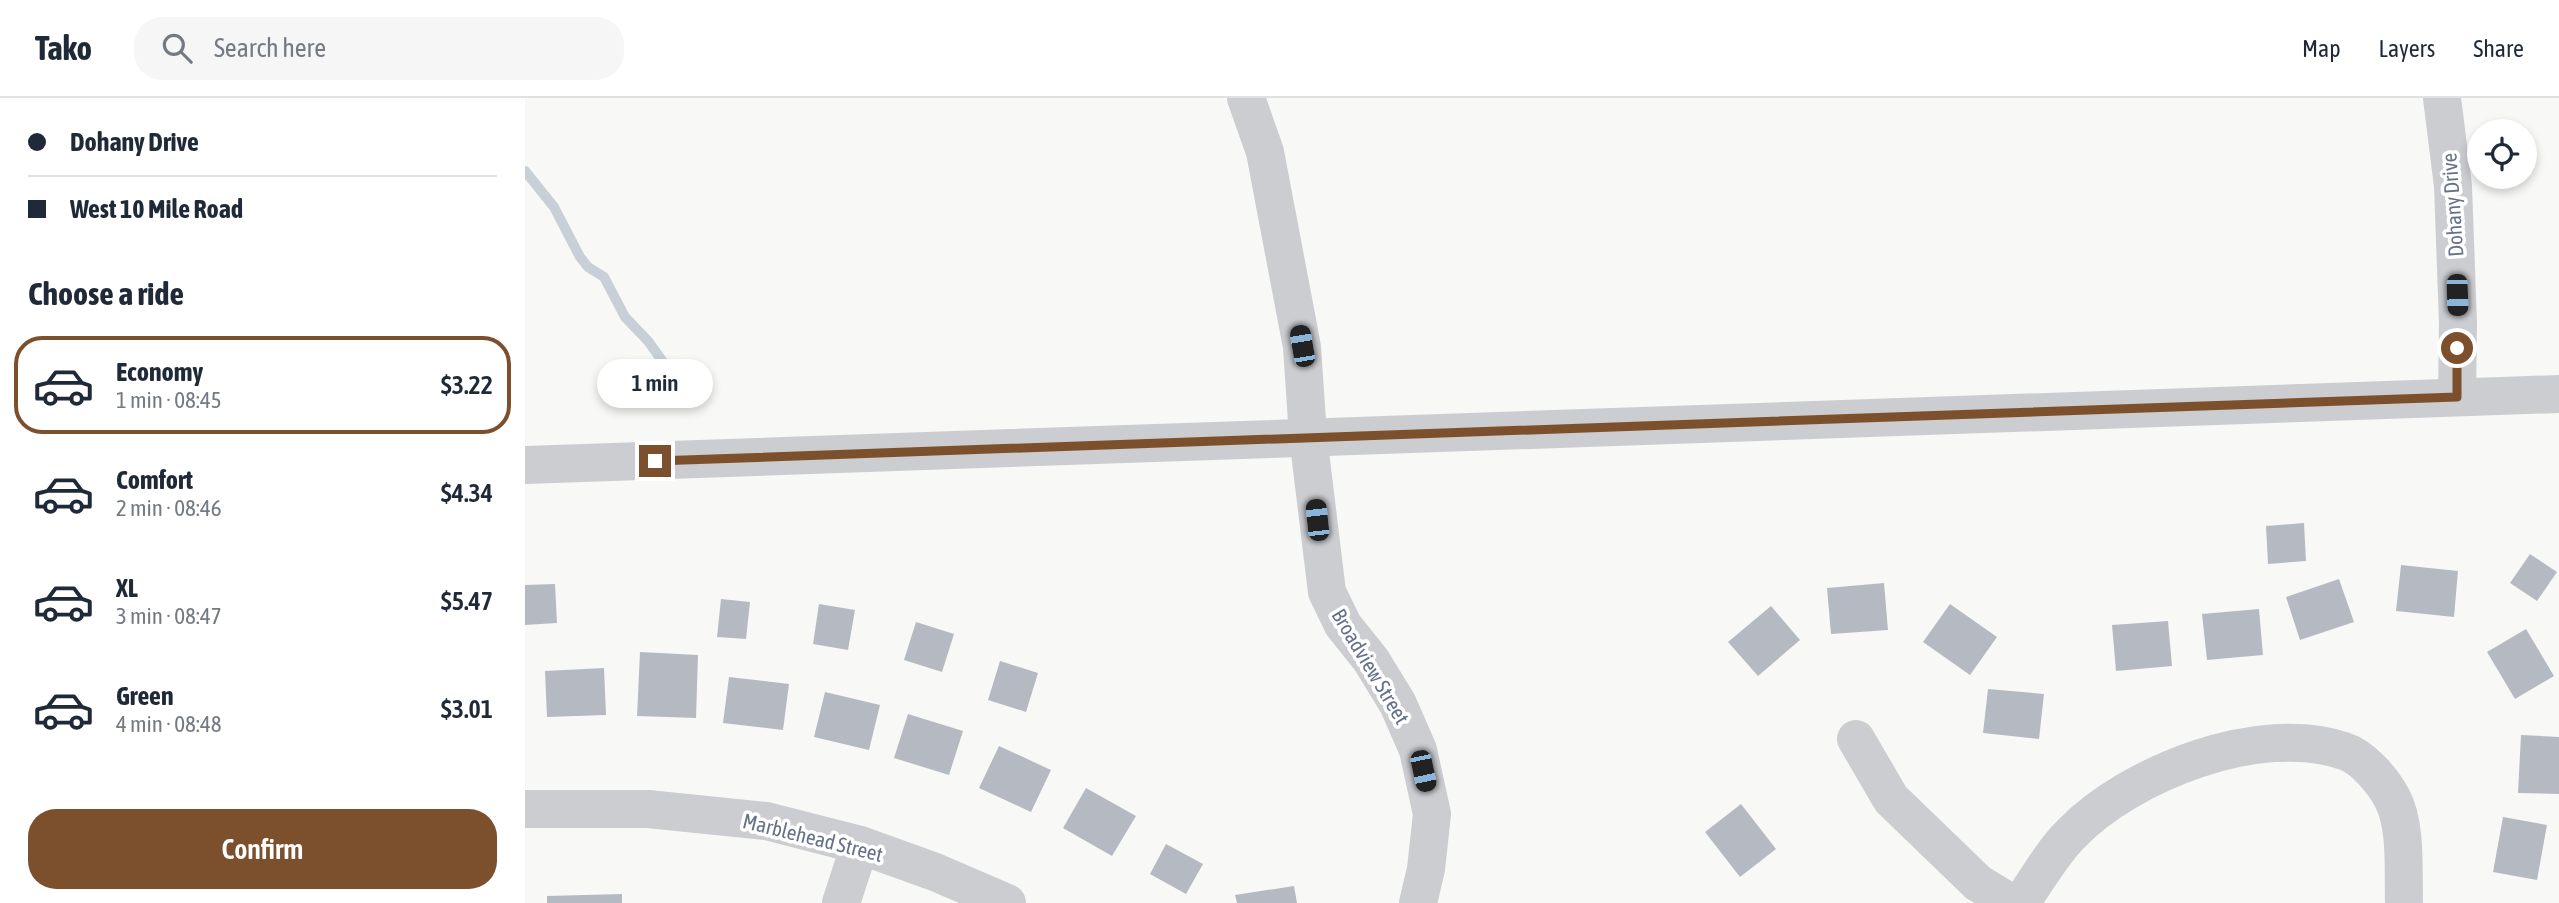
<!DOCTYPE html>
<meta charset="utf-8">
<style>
body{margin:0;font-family:"Asap Condensed",sans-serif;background:#f6f6f7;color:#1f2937;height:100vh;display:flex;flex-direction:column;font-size:26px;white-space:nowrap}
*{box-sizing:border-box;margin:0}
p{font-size:23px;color:#747a83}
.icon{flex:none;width:38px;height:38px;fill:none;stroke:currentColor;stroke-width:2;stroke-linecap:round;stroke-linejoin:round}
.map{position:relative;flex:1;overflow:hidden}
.panel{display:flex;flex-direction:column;background:#fff;width:525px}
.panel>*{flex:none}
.guide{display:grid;align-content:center;height:154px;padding:0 28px;background:#fff}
.controls{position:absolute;left:1942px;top:21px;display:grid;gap:14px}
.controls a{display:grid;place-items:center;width:70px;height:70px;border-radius:50%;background:#fff;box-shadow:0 4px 10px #0003;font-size:35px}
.end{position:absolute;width:32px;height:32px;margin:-16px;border:9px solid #7d502d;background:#fff;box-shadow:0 0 0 4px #fff}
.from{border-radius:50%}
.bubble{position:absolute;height:49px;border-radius:24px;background:#fff;box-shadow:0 4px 10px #0003;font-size:23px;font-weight:600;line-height:49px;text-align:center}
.car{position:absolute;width:21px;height:42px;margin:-21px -10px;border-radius:9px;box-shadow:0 0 5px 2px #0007;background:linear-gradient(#222 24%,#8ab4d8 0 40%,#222 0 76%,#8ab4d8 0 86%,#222 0)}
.guide b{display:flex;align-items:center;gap:24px;height:66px;font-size:26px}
.guide b+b{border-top:2px solid #e0e1e3}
.guide i{width:18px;height:18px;background:#1f2937}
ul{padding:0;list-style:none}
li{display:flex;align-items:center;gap:21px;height:98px;margin:0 14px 10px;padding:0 14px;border:4px solid transparent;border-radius:28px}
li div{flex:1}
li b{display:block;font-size:26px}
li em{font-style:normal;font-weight:600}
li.selected{border-color:#7d502d}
li>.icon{width:63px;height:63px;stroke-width:1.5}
h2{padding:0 28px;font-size:32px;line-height:84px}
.action{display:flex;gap:14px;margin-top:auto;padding:14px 28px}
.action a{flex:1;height:80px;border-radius:28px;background:#7d502d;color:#fff;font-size:28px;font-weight:600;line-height:80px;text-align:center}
header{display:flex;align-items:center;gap:42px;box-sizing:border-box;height:98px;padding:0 35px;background:#fff;border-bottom:2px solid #e0e1e3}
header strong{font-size:33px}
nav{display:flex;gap:38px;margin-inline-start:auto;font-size:24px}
.search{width:490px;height:63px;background:#f6f6f7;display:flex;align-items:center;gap:18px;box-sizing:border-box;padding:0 24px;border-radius:28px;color:#747a83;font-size:26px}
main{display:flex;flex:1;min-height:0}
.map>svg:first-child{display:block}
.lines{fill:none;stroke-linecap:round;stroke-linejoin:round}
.stream{stroke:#c9cfd6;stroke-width:10}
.building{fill:#b5bac2}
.minor{stroke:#cbcdd1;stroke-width:38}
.route{stroke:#7d502d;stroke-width:9}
.labels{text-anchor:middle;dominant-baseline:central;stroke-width:7;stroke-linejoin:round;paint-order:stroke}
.street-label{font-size:21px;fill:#667189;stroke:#fff}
</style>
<header>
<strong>Tako</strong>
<div class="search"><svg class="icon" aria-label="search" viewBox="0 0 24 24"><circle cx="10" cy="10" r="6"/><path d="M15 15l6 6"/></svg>Search here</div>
<nav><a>Map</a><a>Layers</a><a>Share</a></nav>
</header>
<main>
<section class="panel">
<div class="guide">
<b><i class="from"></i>Dohany Drive</b>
<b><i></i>West 10 Mile Road</b>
</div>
<h2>Choose a ride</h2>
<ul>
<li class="selected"><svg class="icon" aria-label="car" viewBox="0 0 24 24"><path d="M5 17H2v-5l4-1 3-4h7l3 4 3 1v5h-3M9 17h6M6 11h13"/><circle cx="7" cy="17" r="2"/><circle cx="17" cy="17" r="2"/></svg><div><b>Economy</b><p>1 min · 08:45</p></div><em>$3.22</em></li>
<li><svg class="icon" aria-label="car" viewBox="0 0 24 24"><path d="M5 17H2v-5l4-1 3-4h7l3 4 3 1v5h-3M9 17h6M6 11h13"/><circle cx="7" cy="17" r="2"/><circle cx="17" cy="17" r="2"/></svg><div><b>Comfort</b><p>2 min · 08:46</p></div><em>$4.34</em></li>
<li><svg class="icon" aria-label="car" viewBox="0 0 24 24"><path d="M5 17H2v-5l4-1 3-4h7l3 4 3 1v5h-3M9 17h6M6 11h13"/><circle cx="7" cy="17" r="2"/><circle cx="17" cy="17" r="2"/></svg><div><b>XL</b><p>3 min · 08:47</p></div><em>$5.47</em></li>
<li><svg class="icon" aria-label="car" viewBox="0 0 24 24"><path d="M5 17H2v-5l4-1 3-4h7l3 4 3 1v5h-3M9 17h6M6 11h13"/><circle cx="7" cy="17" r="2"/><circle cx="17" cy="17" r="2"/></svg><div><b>Green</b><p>4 min · 08:48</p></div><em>$3.01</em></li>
</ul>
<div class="action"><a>Confirm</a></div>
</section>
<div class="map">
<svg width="2034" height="805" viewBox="0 0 2034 805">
<rect width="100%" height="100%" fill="#f8f9f6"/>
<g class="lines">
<path class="stream" d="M0 73 29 109 55 159 63 169 79 179 100 219 123 243 151 282 162 303"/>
</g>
<g class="building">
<path d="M1779 425 1781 463 1743 466 1741 428Z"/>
<path d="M2005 456 2032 474 2012 503 1985 485Z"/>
<path d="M1876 467 1933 473 1929 519 1871 513Z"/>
<path d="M1814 481 1829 524 1775 542 1761 499Z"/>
<path d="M1359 485 1363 532 1306 536 1302 490Z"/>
<path d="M30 486 32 525 0 527V487Z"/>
<path d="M196 501 225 504 221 541 192 539Z"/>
<path d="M294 506 330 512 323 552 288 546Z"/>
<path d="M1425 506 1472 539 1445 577 1398 544Z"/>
<path d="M1246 508 1275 542 1233 578 1203 544Z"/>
<path d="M1734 511 1738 557 1682 562 1677 516Z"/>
<path d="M1643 523 1647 568 1591 573 1587 527Z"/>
<path d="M391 524 429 536 417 574 379 562Z"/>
<path d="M2001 531 2029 578 1990 601 1962 554Z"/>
<path d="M115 554 173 557 171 620 112 618Z"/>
<path d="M475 563 513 575 501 614 463 602Z"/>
<path d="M79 570 81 617 22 619 20 573Z"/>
<path d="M204 579 264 586 258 632 198 625Z"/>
<path d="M1463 591 1519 596 1514 641 1458 635Z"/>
<path d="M300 594 355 607 344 652 289 639Z"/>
<path d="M383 616 438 633 424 677 369 660Z"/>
<path d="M1996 637 2034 639V696L1993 695Z"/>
<path d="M474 648 526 672 506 714 454 690Z"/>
<path d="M561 690 611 718 587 758 538 730Z"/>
<path d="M1216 706 1251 751 1215 779 1180 734Z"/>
<path d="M1978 719 2022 727 2012 782 1968 774Z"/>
<path d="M641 746 678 766 661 796 625 776Z"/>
<path d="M769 788 772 805H712L710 797Z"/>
<path d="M97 796V805H22V798Z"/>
</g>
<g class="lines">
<g class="minor">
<path d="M721 0 740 54 777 249 783 338 802 494 818 527 846 562 873 606 893 652 907 716 901 771 893 805"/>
<path d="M1917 0 1928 88 1933 225 1932 299"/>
<path d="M0 367 2034 296"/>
<path d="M1331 641 1366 701 1453 785 1486 805"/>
<path d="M0 711H123L241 723 335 747 410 774 482 805"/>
<path d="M316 805 335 747"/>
<path d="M1496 805C1512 782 1526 756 1546 736 1605 675 1735 624 1819 653 1838 659 1858 683 1867 700 1882 727 1878 775 1879 805"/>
</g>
</g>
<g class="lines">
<path class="route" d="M130 363 1932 299V250"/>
</g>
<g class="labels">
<g class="street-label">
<text transform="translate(1927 107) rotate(-94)">Dohany Drive</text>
<text transform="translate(846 568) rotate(59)">Broadview Street</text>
<text transform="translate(288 739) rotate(14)">Marblehead Street</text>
</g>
</g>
</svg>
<div class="controls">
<a><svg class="icon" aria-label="locate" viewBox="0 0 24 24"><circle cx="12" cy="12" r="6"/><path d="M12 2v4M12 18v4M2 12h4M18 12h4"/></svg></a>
</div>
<i class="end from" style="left:1932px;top:250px"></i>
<i class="end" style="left:130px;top:363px"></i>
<div class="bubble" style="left:72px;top:261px;width:116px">1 min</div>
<i class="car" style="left:1932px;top:197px;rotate:178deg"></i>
<i class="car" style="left:777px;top:248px;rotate:350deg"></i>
<i class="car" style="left:792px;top:422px;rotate:354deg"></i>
<i class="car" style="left:898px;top:673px;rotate:168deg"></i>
</div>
</main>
